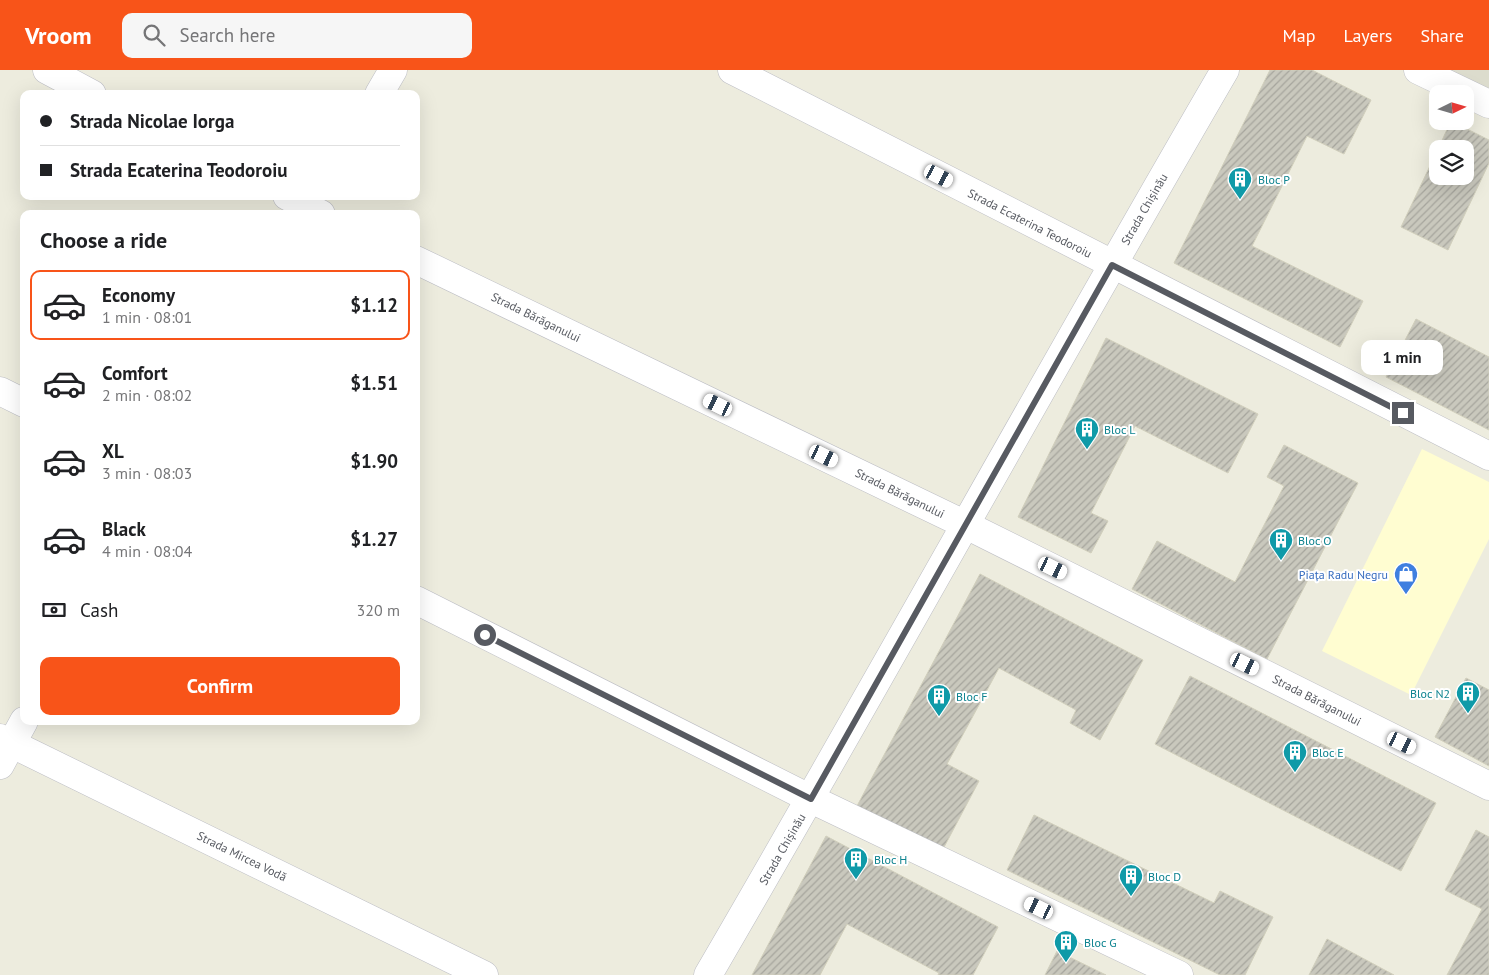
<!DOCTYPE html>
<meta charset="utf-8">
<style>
body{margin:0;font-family:"PT Sans",sans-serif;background:#f6f6f6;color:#202124;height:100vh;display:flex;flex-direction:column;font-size:19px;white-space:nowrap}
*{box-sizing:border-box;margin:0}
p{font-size:16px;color:#757577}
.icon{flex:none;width:28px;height:28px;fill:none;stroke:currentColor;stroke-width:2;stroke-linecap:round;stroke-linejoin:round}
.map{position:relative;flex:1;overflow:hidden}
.drawer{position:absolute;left:20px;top:140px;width:400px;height:515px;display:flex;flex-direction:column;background:#fff;border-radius:10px;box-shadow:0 5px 20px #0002}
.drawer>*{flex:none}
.hud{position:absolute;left:20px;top:20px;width:400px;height:110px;border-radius:10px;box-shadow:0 5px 20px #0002;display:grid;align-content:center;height:110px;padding:0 20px;background:#fff}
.needle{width:32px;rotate:85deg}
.controls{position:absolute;left:1429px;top:15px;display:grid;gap:10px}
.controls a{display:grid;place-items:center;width:45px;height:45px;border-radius:10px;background:#fff;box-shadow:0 5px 20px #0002;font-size:25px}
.end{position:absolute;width:22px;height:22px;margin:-11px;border:6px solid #575a61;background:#fff;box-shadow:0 0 0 2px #fff}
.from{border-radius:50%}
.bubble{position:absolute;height:35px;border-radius:10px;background:#fff;box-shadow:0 5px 20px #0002;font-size:16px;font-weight:600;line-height:35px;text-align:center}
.car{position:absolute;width:15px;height:30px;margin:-15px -8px;border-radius:6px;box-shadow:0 0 4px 1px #0007;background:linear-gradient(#fff 24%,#345 0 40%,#fff 0 76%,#345 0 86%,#fff 0)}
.hud b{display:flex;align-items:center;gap:18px;height:48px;font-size:19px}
.hud b+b{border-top:1px solid #e0e0e0}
.hud i{width:12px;height:12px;background:#202124}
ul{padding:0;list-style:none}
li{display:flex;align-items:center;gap:15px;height:70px;margin:0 10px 8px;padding:0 10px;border:2px solid transparent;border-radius:10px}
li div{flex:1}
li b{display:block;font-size:19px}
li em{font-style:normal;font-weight:600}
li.active{border-color:#f85419}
li>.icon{width:45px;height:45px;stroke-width:1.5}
h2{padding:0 20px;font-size:22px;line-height:60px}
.pay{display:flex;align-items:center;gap:12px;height:55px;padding:0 20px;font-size:19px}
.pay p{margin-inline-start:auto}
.button{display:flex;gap:10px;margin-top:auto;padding:10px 20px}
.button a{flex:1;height:58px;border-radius:10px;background:#f85419;color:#fff;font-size:20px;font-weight:600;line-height:58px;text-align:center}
header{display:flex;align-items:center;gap:30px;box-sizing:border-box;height:70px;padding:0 25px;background:#f85419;color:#fff}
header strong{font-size:24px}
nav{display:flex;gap:28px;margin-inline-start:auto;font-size:18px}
.search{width:350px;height:45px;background:#f6f6f6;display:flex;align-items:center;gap:12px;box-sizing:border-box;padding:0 18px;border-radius:10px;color:#757577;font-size:19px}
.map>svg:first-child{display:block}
.commercial{fill:#fffdd1}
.education{fill:#dcdccd}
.building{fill:url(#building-hatch);stroke:#d1cfbc}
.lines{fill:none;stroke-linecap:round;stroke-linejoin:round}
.minor-casing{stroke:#bcbdc4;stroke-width:29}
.minor{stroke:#fff;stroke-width:28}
.route{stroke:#575a61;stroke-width:6}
.labels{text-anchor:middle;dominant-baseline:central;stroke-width:4;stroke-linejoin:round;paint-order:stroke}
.culture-label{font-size:12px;fill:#0d838f;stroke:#fff;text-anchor:start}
.street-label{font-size:12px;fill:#575a61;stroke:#fff}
.shop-label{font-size:12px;fill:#366cbe;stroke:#fff;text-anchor:end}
</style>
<header>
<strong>Vroom</strong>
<div class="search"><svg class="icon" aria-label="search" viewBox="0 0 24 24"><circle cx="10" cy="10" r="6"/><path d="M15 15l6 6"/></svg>Search here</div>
<nav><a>Map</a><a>Layers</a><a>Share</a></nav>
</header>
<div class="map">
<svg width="1489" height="905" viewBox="0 0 1489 905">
<defs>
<pattern id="building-hatch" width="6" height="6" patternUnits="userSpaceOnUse" patternTransform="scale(1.25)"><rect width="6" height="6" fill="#c9c8bd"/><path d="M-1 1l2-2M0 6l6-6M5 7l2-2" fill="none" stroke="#a6a59d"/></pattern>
</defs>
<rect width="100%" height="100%" fill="#edecde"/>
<path class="commercial" d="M1422 379 1489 412V469L1411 625 1322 581Z"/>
<path class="education" d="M1446 0H1489V21Z"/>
<g class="building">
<path d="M1270 0H1312L1371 30 1344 84 1307 66 1252 176 1363 231 1340 277 1174 193Z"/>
<path d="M1451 51 1489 70V93L1448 180 1401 157 1438 79V106H1465V79H1438Z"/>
<path d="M1416 249 1489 287V360L1386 307Z"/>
<path d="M1106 268 1258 344 1228 403 1135 356 1091 443 1108 451 1091 483 1018 447Z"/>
<path d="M1284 375 1358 413 1267 589 1132 519 1157 471 1235 512 1284 416 1267 407Z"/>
<path d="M980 504 1143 590 1100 670 1070 653 1076 640 999 598 947 694 979 711 942 781 857 736Z"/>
<path d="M1190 606 1436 733 1401 801 1155 674Z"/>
<path d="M1466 608 1489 620V696L1435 667Z"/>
<path d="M1034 745 1214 833 1220 821 1273 847 1245 905H1220L1007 800Z"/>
<path d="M1476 760 1489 767V905H1447L1482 839 1445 820Z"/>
<path d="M826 766 998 857 973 905H938L939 903 847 854 820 905H752Z"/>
<path d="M1327 869 1394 905H1309Z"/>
<path d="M1057 881 1106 905H1045Z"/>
</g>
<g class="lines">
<g class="minor-casing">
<g id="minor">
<path d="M47 0 92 24"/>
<path d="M732 0 1489 386"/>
<path d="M1418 0 1489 34"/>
<path d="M379 24 393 0"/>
<path d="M287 126 321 144"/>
<path d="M416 190 966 455 1489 716"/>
<path d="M0 321 24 333"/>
<path d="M416 530 811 729 1179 905"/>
<path d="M0 668 484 905"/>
<path d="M0 695 24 651"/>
<path d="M708 905C883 605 1050 300 1225 0"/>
</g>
</g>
<use href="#minor" class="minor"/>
</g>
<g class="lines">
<path class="route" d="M485 565 811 729 1112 195 1403 343"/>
</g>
<defs>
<g id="building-pin" transform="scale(1.25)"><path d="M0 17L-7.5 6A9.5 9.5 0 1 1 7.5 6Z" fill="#0f9aa8" stroke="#fff"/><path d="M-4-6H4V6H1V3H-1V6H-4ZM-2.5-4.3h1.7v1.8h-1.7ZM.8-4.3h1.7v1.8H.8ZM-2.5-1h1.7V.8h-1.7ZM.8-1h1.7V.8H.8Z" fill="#fff"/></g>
<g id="shop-pin" transform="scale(1.25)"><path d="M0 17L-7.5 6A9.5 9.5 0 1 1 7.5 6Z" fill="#3f7fe0" stroke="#fff"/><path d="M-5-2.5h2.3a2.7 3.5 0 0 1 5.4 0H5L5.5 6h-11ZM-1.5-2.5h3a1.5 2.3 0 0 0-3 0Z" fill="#fff"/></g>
</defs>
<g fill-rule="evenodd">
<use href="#building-pin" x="1240" y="109"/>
<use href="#building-pin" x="1087" y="359"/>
<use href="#building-pin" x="1281" y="470"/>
<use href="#shop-pin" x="1406" y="504"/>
<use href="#building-pin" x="1468" y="623"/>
<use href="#building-pin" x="939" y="626"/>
<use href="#building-pin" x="1295" y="682"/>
<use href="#building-pin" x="856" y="789"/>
<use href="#building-pin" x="1131" y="806"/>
<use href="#building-pin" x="1066" y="872"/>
</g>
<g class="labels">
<g class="culture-label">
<text x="1258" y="109">Bloc P</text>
<text x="1104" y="359">Bloc L</text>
<text x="1298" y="470">Bloc O</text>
<text x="1450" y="623" text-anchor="end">Bloc N2</text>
<text x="956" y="626">Bloc F</text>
<text x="1312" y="682">Bloc E</text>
<text x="874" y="789">Bloc H</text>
<text x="1148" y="806">Bloc D</text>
<text x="1084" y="872">Bloc G</text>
</g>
<g class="street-label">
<text transform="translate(1144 139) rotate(-60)">Strada Chișinău</text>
<text transform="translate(1030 153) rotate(27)">Strada Ecaterina Teodoroiu</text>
<text transform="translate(536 247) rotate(26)">Strada Bărăganului</text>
<text transform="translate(900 423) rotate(26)">Strada Bărăganului</text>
<text transform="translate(1317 630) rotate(27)">Strada Bărăganului</text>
<text transform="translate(782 779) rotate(-60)">Strada Chișinău</text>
<text transform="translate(242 786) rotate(26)">Strada Mircea Vodă</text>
</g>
<g class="shop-label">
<text x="1388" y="504">Piața Radu Negru</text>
</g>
</g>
</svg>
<div class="controls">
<a><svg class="needle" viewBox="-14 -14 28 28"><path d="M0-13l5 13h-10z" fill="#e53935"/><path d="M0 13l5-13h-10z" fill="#757577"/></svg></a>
<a><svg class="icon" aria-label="layers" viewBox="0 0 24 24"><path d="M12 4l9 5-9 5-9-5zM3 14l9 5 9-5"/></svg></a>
</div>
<i class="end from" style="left:485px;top:565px"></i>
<i class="end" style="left:1403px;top:343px"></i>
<div class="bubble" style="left:1361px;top:270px;width:82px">1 min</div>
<i class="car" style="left:939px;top:106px;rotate:117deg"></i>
<i class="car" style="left:718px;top:335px;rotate:296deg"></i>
<i class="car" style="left:824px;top:386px;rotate:116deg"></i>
<i class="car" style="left:1053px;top:498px;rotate:116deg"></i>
<i class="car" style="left:1245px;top:594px;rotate:116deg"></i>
<i class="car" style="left:1402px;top:673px;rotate:116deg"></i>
<i class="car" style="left:1039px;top:838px;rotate:296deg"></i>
<div class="hud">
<b><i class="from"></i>Strada Nicolae Iorga</b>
<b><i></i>Strada Ecaterina Teodoroiu</b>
</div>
<section class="drawer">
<h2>Choose a ride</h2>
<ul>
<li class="active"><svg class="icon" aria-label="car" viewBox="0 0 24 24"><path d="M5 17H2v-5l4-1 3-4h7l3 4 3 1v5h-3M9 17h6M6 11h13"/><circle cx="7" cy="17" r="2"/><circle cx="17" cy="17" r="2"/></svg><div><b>Economy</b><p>1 min · 08:01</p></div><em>$1.12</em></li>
<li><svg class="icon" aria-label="car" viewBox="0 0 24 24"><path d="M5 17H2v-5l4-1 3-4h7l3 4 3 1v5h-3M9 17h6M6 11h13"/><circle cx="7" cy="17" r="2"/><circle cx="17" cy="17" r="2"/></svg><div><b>Comfort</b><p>2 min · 08:02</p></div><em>$1.51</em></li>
<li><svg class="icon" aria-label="car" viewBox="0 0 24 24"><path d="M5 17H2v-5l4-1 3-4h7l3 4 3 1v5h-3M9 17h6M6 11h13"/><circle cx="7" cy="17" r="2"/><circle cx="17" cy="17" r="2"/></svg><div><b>XL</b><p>3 min · 08:03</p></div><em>$1.90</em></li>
<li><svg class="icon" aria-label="car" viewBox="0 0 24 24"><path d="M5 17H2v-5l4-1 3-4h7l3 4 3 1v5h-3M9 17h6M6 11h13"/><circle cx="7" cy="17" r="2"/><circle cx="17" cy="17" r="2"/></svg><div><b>Black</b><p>4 min · 08:04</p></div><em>$1.27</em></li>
</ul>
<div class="pay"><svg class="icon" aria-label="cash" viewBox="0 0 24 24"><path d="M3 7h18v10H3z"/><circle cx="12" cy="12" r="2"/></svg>Cash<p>320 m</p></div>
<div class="button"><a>Confirm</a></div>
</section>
</div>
